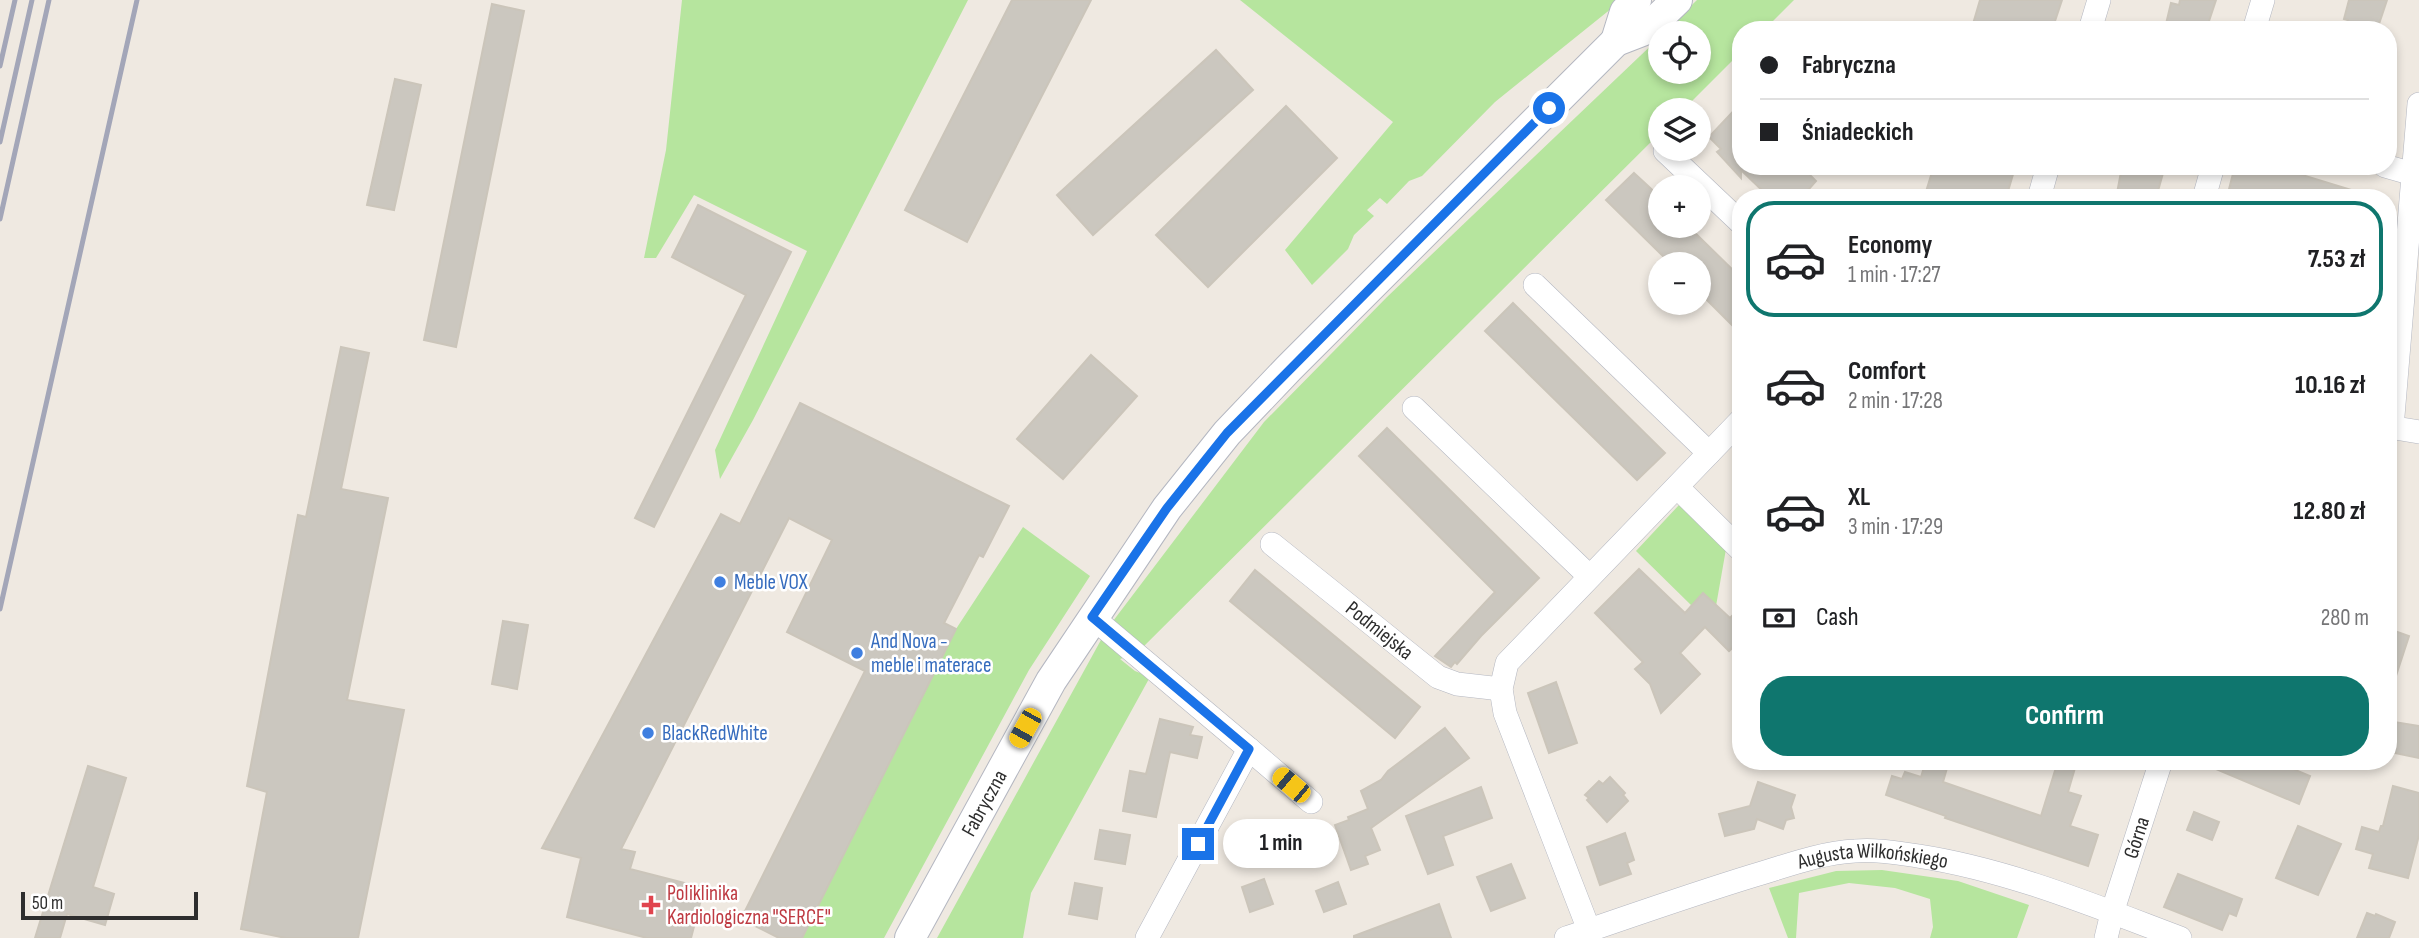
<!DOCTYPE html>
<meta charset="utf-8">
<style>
body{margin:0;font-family:"Sofia Sans Condensed",sans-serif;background:#f2f2f2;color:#202124;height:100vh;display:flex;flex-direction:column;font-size:26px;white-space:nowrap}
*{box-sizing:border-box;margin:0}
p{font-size:23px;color:#757577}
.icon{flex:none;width:38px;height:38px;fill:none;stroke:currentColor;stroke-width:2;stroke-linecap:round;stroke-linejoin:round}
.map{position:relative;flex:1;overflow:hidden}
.details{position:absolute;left:1732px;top:189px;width:665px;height:581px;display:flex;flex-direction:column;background:#fff;border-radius:28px;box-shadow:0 4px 10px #0003}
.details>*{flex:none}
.top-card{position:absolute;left:1732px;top:21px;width:665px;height:154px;border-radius:28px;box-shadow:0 4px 10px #0003;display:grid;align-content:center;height:154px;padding:0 28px;background:#fff}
.buttons{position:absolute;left:1648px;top:21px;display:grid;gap:14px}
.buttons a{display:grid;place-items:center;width:63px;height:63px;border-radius:50%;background:#fff;box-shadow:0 4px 10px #0003;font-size:35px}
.scale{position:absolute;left:21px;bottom:18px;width:177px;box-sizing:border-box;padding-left:7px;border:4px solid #2e2e2e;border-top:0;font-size:19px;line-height:24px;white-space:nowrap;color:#2e2e2e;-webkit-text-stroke:5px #fff;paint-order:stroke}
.end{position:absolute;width:32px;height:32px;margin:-16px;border:9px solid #1a73e8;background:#fff;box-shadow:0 0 0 4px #fff}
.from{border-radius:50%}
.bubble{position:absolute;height:49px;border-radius:24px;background:#fff;box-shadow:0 4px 10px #0003;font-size:23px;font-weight:700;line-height:49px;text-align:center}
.car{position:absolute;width:21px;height:42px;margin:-21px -10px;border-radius:9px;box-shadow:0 0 5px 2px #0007;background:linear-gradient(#f5c518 24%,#345 0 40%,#f5c518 0 76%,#345 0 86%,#f5c518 0)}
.top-card b{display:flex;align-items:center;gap:24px;height:66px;font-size:26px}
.top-card b+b{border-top:2px solid #e0e0e0}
.top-card i{width:18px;height:18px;background:#202124}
ul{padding:12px 0 0;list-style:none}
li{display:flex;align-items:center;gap:21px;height:116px;margin:0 14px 10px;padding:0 14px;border:4px solid transparent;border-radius:28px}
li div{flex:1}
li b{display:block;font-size:26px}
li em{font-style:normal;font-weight:700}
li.current{border-color:#0f766e}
li>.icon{width:63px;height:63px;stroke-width:1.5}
.pay{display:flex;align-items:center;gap:18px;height:77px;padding:0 28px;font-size:26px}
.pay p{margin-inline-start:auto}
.button{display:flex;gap:14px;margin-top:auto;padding:14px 28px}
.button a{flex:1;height:80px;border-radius:28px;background:#0f766e;color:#fff;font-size:28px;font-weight:700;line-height:80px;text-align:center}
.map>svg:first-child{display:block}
.green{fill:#b6e59e}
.building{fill:#cbc7bf;stroke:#cbc5ba;stroke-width:2}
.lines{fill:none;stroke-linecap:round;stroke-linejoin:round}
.minor-casing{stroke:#b4b7c1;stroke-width:24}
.tertiary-casing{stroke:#b4b7c1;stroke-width:32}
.minor{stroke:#fff;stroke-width:23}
.tertiary{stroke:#fff;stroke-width:30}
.rail{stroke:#a3a6b8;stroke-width:5}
.route{stroke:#1a73e8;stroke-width:9}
.shop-dot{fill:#3f7fe0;stroke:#fff;stroke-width:2.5}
.health-dot{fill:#e0444e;stroke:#fff;stroke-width:2.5}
.labels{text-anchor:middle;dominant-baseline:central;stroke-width:5;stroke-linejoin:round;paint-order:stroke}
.shop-label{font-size:21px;fill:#366cbe;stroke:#fff;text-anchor:start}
.street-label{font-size:21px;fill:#2e2e2e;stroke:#fff}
.health-label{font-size:21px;fill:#be3a42;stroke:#fff;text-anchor:start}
</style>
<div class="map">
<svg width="2419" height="938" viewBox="0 0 2419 938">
<rect width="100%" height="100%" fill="#efe9e1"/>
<g class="green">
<path d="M682 0H968L753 420 720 479 715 450 807 251 694 195 656 258H644L666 150Z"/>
<path d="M1240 0H1622L1495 102 1422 176 1409 181 1387 204 1380 198 1367 210 1374 216 1354 235 1348 249 1312 285 1285 250 1393 122Z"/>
<path d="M1697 0H1794L1764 30H1741V52L1683 110H1661V132L1136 654 1120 659 1135 671 1150 677 1031 893 1023 938H937L1107 629 1264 422 1387 297 1661 36V72H1699V33H1663Z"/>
<path d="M1679 505 1726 549 1716 606 1703 593 1692 606 1636 551Z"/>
<path d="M1023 527 1090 576 1029 670 884 938H802L956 629Z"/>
<path d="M1882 870 1958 881 2029 905 2017 938H1930L1933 927 1930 899 1895 888 1849 883 1799 893 1796 938H1788L1769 888 1836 871Z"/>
</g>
<g class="building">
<path d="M1012 0H1091L967 242 905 210Z"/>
<path d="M1980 0H2062L2052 30H1975L1977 25 1973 24Z"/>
<path d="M2180 0H2216L2206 30H2171L2173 26 2166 24 2171 3 2179 5Z"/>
<path d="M2349 0H2387L2377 30H2345L2348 20 2344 19Z"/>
<path d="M492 4 524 11 456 347 424 340Z"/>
<path d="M1216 50 1253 90 1093 235 1057 195Z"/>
<path d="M395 79 421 85 394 210 367 205Z"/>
<path d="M1741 103V166H1801L1816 181 1801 198H1770L1741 170V178L1717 152 1721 149 1709 137Z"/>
<path d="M1286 106 1337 158 1208 287 1156 235Z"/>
<path d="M1934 166H1999L2014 171 2006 198H1924Z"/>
<path d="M2130 166H2165L2156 198H2120L2121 194 2117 193 2121 172 2127 174Z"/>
<path d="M2235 166H2273L2361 193 2360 198H2244L2228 193Z"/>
<path d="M1634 173 1661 198V226H1688L1741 278V334L1699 292V264H1671L1606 200Z"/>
<path d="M698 205 791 252 654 527 635 518 746 295 672 257Z"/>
<path d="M1513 303 1665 453 1637 480 1485 331Z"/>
<path d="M341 347 369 353 341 489 388 498 347 700 404 710 358 938H286L241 929 267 792 247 786 298 515 306 517Z"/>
<path d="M1091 355 1137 396 1063 479 1017 439Z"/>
<path d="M800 403 1009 506 983 557 979 555 944 623 956 629 802 938H779L741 919 865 671 787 632 832 540 789 518 621 849 635 852 630 869 704 888 691 938H647L567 917 581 858 542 848 721 514 740 524Z"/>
<path d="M1387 428 1539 578 1481 636 1457 664 1455 662 1451 667 1435 656 1495 592 1359 456Z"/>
<path d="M1639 569 1685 613 1703 593 1730 618 1741 607V640L1729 651 1705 627 1680 653 1700 674 1661 713 1650 684 1635 669 1643 662 1595 613Z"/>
<path d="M1255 570 1420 707 1395 738 1230 601Z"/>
<path d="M503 621 528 625 517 689 492 684Z"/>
<path d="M2389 629 2409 636 2392 688 2389 687Z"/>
<path d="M1556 682 1577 743 1549 753 1528 693Z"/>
<path d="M1160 719 1193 727 1190 735 1202 737 1197 758 1170 752 1156 817 1123 811 1130 771 1146 774Z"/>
<path d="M2394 722 2419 726V758L2390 752Z"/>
<path d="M1445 728 1469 758 1371 828 1380 850 1365 856 1368 864 1351 870 1335 825 1349 820 1348 817 1368 809 1361 791 1381 780 1388 771Z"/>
<path d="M1926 761H1949L1943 782 2041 816 2058 761H2077L2068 792 2081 796 2070 826 2098 835 2088 866 1945 818 1946 816 1886 795 1892 776 1902 779 1905 772 1921 777Z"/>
<path d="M2197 761H2274L2310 776 2299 804Z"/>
<path d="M88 766 126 778 93 887 114 894 105 925 67 914 60 938H35Z"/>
<path d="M1610 777 1625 793 1623 795 1628 801 1607 822 1587 800 1589 798 1585 795 1599 781 1603 784Z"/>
<path d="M1758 782 1795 795 1791 807 1794 818 1786 820 1783 829 1757 819 1754 829 1725 836 1719 814 1750 806Z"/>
<path d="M2393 786 2419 793V835L2408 878 2369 868 2373 854 2356 849 2362 827 2379 832 2381 826H2383Z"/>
<path d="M1481 787 1492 818 1443 836 1453 865 1428 874 1406 816Z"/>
<path d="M2194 812 2219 822 2212 840 2187 830Z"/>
<path d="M2298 826 2341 844 2318 895 2276 878Z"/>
<path d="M1100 830 1130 835 1125 864 1095 859Z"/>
<path d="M1625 833 1634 860 1627 863 1631 874 1600 885 1587 847Z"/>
<path d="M1511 864 1525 898 1491 911 1477 877Z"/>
<path d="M2178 874 2242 899 2236 916 2229 913 2222 930 2164 907Z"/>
<path d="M1264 879 1273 904 1250 912 1242 887Z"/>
<path d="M1338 882 1346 904 1324 912 1316 891Z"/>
<path d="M1075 883 1102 888 1097 919 1069 914Z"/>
<path d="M1439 904 1451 938H1354V936Z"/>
<path d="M2367 913 2375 916 2376 914 2395 922 2389 938H2357Z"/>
</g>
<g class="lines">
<g class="minor-casing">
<g id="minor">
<path d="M2090 30 2099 0"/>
<path d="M2254 30 2263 0"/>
<path d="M1665 151 1741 223"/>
<path d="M2385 166 2413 174"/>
<path d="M2039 198 2048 166"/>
<path d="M2204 198 2213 166"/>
<path d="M1535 285 1709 453"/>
<path d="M1414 408 1589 576"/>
<path d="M2389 427 2419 432"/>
<path d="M2392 428 2419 104"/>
<path d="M1677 487 1741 550"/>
<path id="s1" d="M1272 544 1438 677 1457 684 1501 689"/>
<path d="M1092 617 1249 749 1147 938"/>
<path d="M1249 749 1311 802"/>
<path d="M1589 930 1505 713 1501 689 1507 663 1741 420"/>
<path id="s2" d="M1566 938C1628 917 1690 895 1752 876 1786 866 1819 853 1855 851 1876 849 1897 853 1918 856 2009 870 2095 906 2180 938"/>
<path id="s3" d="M2106 938 2112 913 2161 761"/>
</g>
</g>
<g class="tertiary-casing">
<g id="tertiary">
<path d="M1616 41 1625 12 1636 0"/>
<path id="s4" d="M910 938 1051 681 1167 508 1227 433 1289 368 1616 41 1647 29 1677 0"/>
</g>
</g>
<use href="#minor" class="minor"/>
<use href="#tertiary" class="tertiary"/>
<g class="rail">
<path d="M0 66 15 0"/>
<path d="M0 142 32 0"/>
<path d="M0 219 49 0"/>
<path d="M0 609 137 0"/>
</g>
</g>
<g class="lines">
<path class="route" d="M1198 844 1249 749 1092 617 1167 508 1227 433 1549 108"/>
</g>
<g class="shop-dot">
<circle cx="720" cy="582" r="7"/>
<circle cx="857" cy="653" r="7"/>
<circle cx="648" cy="733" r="7"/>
</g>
<path class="health-dot" d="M647.5 894.5h7v7h7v7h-7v7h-7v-7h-7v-7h7z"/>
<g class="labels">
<g class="shop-label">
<text x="734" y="582">Meble VOX</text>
<text x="871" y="641">And Nova -<tspan x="871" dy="24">meble i materace</tspan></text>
<text x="662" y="733">BlackRedWhite</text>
</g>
<g class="street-label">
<text stroke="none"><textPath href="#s1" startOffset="138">Podmiejska</textPath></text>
<text stroke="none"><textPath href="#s4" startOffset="154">Fabryczna</textPath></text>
<text stroke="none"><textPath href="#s3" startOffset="105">Górna</textPath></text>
<text stroke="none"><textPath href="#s2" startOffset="320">Augusta Wilkońskiego</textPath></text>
</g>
<g class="health-label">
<text x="667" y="893">Poliklinika<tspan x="667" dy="24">Kardiologiczna "SERCE"</tspan></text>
</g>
</g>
</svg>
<div class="buttons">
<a><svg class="icon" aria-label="locate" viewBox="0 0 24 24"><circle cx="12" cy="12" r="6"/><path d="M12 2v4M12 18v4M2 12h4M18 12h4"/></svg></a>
<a><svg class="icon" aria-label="layers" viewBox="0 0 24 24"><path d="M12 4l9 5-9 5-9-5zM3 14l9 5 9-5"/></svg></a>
<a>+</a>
<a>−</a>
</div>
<div class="scale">50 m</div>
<i class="end from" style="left:1549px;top:108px"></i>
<i class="end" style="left:1198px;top:844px"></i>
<div class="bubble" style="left:1223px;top:819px;width:116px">1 min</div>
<i class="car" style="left:1025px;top:728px;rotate:209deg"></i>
<i class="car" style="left:1291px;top:785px;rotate:310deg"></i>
<div class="top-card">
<b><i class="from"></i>Fabryczna</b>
<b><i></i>Śniadeckich</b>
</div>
<section class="details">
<ul>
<li class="current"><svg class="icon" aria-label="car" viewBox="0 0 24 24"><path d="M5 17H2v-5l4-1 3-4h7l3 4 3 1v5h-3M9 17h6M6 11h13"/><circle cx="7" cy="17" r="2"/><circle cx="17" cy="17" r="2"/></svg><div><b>Economy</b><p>1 min · 17:27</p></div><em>7.53 zł</em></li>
<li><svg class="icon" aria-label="car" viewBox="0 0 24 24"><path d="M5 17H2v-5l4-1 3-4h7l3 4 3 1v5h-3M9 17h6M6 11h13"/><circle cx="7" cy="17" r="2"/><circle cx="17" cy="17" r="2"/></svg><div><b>Comfort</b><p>2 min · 17:28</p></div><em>10.16 zł</em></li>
<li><svg class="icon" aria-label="car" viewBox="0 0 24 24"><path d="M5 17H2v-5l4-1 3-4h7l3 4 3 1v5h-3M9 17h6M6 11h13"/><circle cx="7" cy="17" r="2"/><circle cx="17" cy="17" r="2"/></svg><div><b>XL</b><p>3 min · 17:29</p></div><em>12.80 zł</em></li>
</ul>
<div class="pay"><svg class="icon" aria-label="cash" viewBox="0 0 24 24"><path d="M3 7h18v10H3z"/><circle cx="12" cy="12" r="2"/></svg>Cash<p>280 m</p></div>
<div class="button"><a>Confirm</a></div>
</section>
</div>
